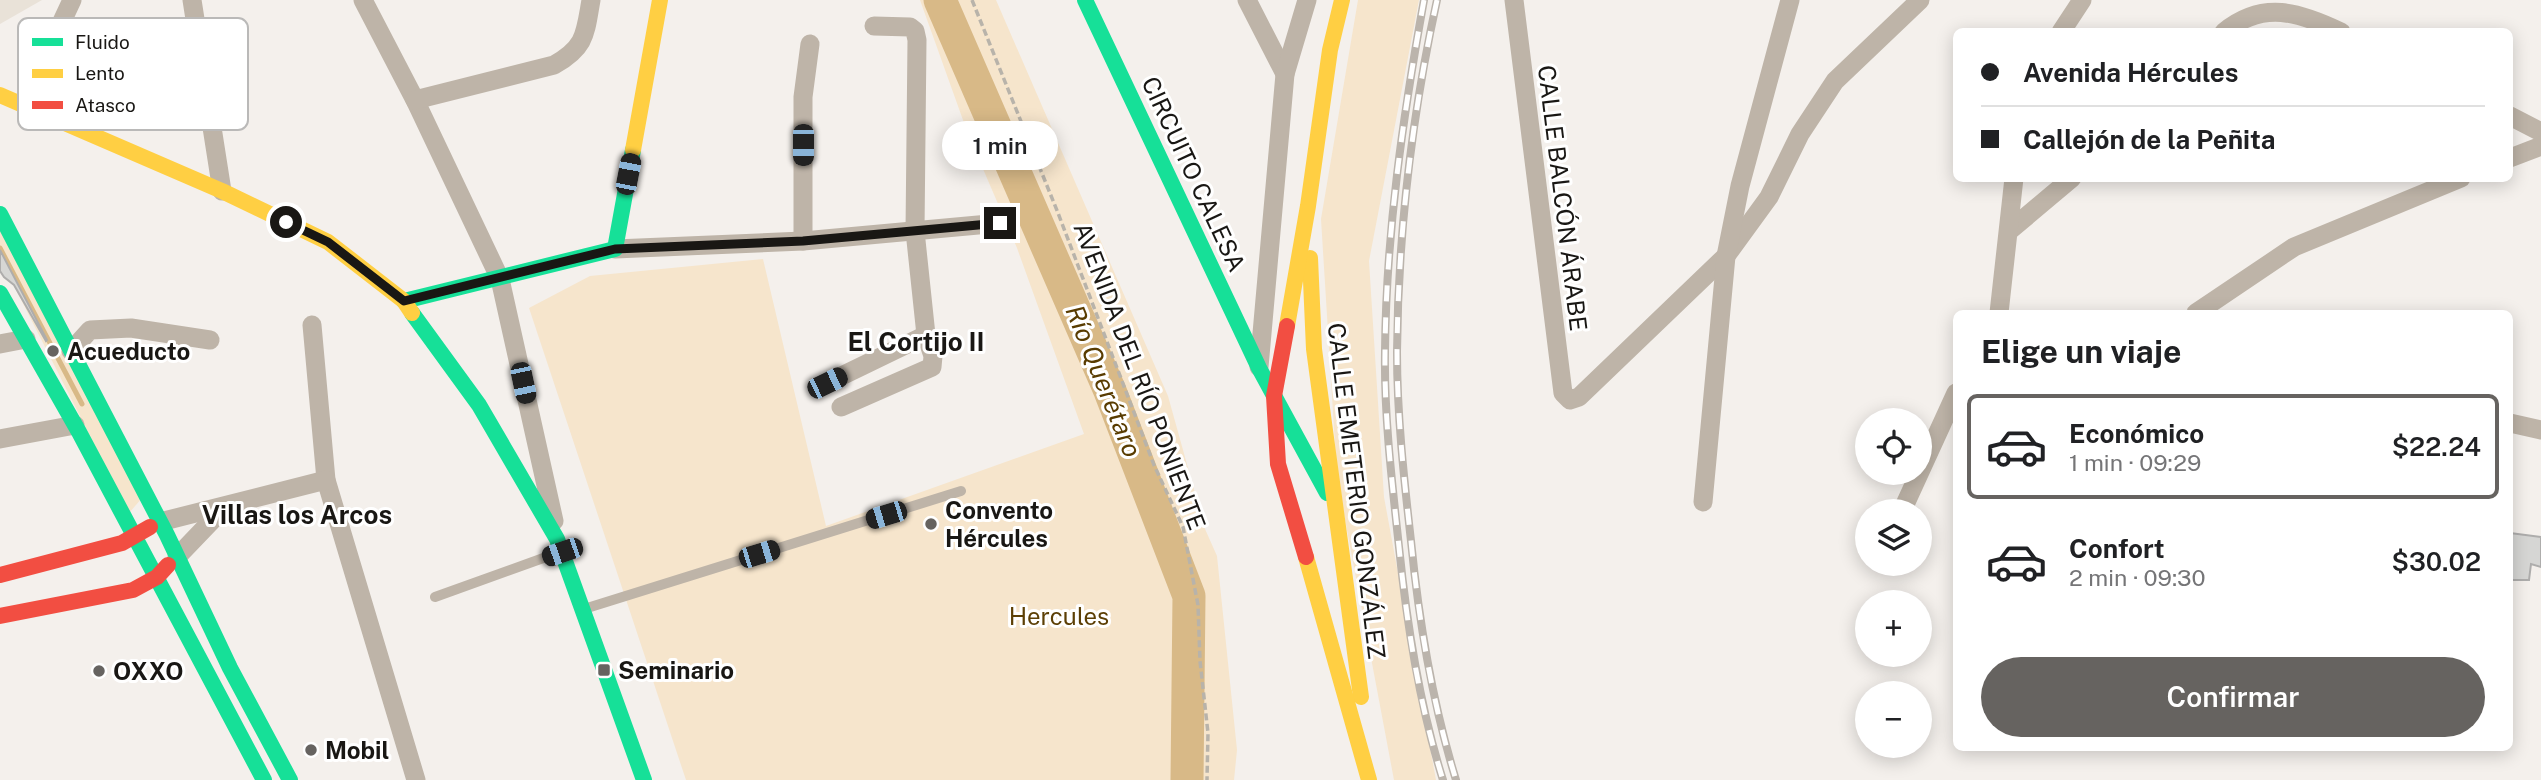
<!DOCTYPE html>
<html lang="es">
<meta charset="utf-8">
<style>
body{margin:0;font-family:"Public Sans",sans-serif;background:#f6f6f6;color:#202124;height:100vh;display:flex;flex-direction:column;font-size:26px;white-space:nowrap}
*{box-sizing:border-box;margin:0}
p{font-size:23px;color:#757577}
.icon{flex:none;width:38px;height:38px;fill:none;stroke:currentColor;stroke-width:2;stroke-linecap:round;stroke-linejoin:round}
.map{position:relative;flex:1;overflow:hidden}
.panel{position:absolute;left:1953px;top:310px;width:560px;height:441px;display:flex;flex-direction:column;background:#fff;border-radius:10px;box-shadow:0 4px 18px #0003}
.panel>*{flex:none}
.guide{position:absolute;left:1953px;top:28px;width:560px;height:154px;border-radius:10px;box-shadow:0 4px 18px #0003;display:grid;align-content:center;height:154px;padding:0 28px;background:#fff}
.buttons{position:absolute;left:1855px;top:408px;display:grid;gap:14px}
.buttons a{display:grid;place-items:center;width:77px;height:77px;border-radius:50%;background:#fff;box-shadow:0 4px 18px #0003;font-size:35px}
.end{position:absolute;width:32px;height:32px;margin:-16px;border:9px solid #191714;background:#fff;box-shadow:0 0 0 4px #fff}
.from{border-radius:50%}
.bubble{position:absolute;height:49px;border-radius:24px;background:#fff;box-shadow:0 4px 18px #0003;font-size:23px;font-weight:600;line-height:49px;text-align:center}
.car{position:absolute;width:21px;height:42px;margin:-21px -10px;border-radius:9px;box-shadow:0 0 5px 2px #0007;background:linear-gradient(#222 24%,#8ab4d8 0 40%,#222 0 76%,#8ab4d8 0 86%,#222 0)}
.guide b{display:flex;align-items:center;gap:24px;height:66px;font-size:26px}
.guide b+b{border-top:2px solid #e0e0e0}
.guide i{width:18px;height:18px;background:#202124}
ul{padding:0;list-style:none}
li{display:flex;align-items:center;gap:21px;height:105px;margin:0 14px 10px;padding:0 14px;border:4px solid transparent;border-radius:10px}
li div{flex:1}
li b{display:block;font-size:26px}
li em{font-style:normal;font-weight:600}
li.on{border-color:#666360}
li>.icon{width:63px;height:63px;stroke-width:1.5}
h2{padding:0 28px;font-size:32px;line-height:84px}
.primary-button{display:flex;gap:14px;margin-top:auto;padding:14px 28px}
.primary-button a{flex:1;height:80px;border-radius:42px;background:#666360;color:#fff;font-size:28px;font-weight:600;line-height:80px;text-align:center}
.map>svg:first-child{display:block}
.built{fill:#e9e2d8}
.green{fill:#f6e5cc}
.lines{fill:none;stroke-linecap:round;stroke-linejoin:round}
.stream{stroke:#d8b987;stroke-width:5}
.river{stroke:#d8b987;stroke-width:33}
.building{fill:#d6d6d4;stroke:#aeadac;stroke-width:2}
.path{stroke:#b8b3aa;stroke-width:3.5;stroke-dasharray:7 3.5;stroke-linecap:butt}
.lane{stroke:#beb4a8;stroke-width:10}
.street{stroke:#beb4a8;stroke-width:19}
.fast{stroke:#16e098;stroke-width:16}
.slow{stroke:#ffcf43;stroke-width:16}
.jam{stroke:#f24e42;stroke-width:16}
.rail-casing{stroke:#bbb4ac;stroke-width:8}
.rail{stroke:#fff;stroke-width:5;stroke-dasharray:16;stroke-linecap:butt}
.route{stroke:#191714;stroke-width:9}
.poi-dot{fill:#666360;stroke:#fff;stroke-width:2.5}
.labels{text-anchor:middle;dominant-baseline:central;stroke-width:6;stroke-linejoin:round;paint-order:stroke}
.street-label{font-size:24px;fill:#191714;stroke:#fff}
.poi-label{font-size:24px;font-weight:bold;fill:#191714;stroke:#fff;text-anchor:start}
.park-label{font-size:24px;fill:#5c3f05;stroke:#fff}
.neighbourhood-label{font-size:26px;font-weight:bold;fill:#191714;stroke:#fff}
.water-label{font-size:26px;font-style:italic;fill:#593c01;stroke:#fff}
.key{fill:#fff;stroke:#bab9b8;stroke-width:2}
.key-label{font-size:19px;fill:#191714}
</style>
<div class="map">
<svg width="2541" height="780" viewBox="0 0 2541 780">
<rect width="100%" height="100%" fill="#f4f0ec"/>
<path class="built" d="M0 0H42L0 24Z"/>
<g class="green">
<path d="M920 0H996L1168 396 1205 529 1217 556 1237 750 1234 780H686L529 308 590 276 763 259 826 526 1084 434 1017 248 968 134Z"/>
<path d="M1358 0H1419L1369 261 1384 497 1436 780H1394L1337 477 1321 219Z"/>
<path d="M0 220 142 498 129 513 0 258Z"/>
</g>
<g class="lines">
<path class="stream" d="M0 248 82 404"/>
<path class="river" d="M940 0 1110 391 1189 596 1187 780"/>
</g>
<g class="building">
<path d="M0 250 47 340 46 341 14 285 4 277 0 271Z"/>
<path d="M2510 533 2541 537V567L2531 564 2529 580H2510Z"/>
</g>
<g class="lines">
<path class="path" d="M972 0 1058 213 1154 465 1183 527 1198 605 1200 661 1208 733 1207 780"/>
<g class="lane">
<path d="M435 597 560 552"/>
<path d="M584 609 961 491"/>
</g>
<g class="street">
<path d="M192 0 222 191"/>
<path d="M363 0 415 100 500 279 554 521"/>
<path d="M1247 0 1285 74"/>
<path d="M1514 0 1563 393 1570 400 1579 397 1726 256 1769 197 1800 134 1835 81 1920 0"/>
<path d="M58 30 72 0"/>
<path d="M2061 32 2082 0"/>
<path d="M2224 32C2263 0 2299 12 2341 32"/>
<path d="M415 100 554 65C586 47 585 34 591 0"/>
<path d="M2510 116 2541 132"/>
<path d="M2510 158 2541 146"/>
<path d="M2009 231 2072 178"/>
<path d="M803 241V97L810 44"/>
<path d="M615 249 803 241 1000 223"/>
<path d="M1999 313 2014 178"/>
<path d="M2196 313 2294 247 2461 178"/>
<path d="M312 325 326 480 416 780"/>
<path d="M0 344 26 339"/>
<path d="M71 351 90 330 131 328 210 340"/>
<path d="M1259 367 1285 74 1307 0"/>
<path d="M827 383 926 335"/>
<path d="M841 407 932 367 933 356 926 335 915 231 917 40 915 31 910 27 874 26"/>
<path d="M2510 423 2541 430"/>
<path d="M0 439 75 425"/>
<path d="M1703 502 1726 256 1740 186 1790 0"/>
<path d="M1902 511 1956 393"/>
<path d="M160 522 326 480"/>
<path d="M177 557 224 508"/>
</g>
<g class="fast">
<path d="M1085 0 1259 368 1327 493"/>
<path d="M0 214 167 535 230 668 290 780"/>
<path d="M0 293 79 432 264 780"/>
<path d="M404 301 615 249 633 150"/>
<path d="M412 313 479 405 557 539 644 780"/>
</g>
<g class="slow">
<path d="M0 95 222 191 328 242 404 301 412 313"/>
<path d="M633 150 660 0"/>
<path d="M1310 258 1314 349 1361 697"/>
<path d="M1287 326 1308 206 1330 50 1342 0"/>
<path d="M1306 557 1369 780"/>
</g>
<g class="jam">
<path d="M1287 326 1274 396 1278 464 1306 557"/>
<path d="M0 575 122 543 150 527"/>
<path d="M0 616 133 590 157 577 168 565"/>
</g>
<g class="rail-casing">
<g id="rail">
<path d="M1424 0C1403 116 1386 233 1385 352 1384 416 1392 482 1399 547 1407 626 1419 704 1443 780"/>
<path d="M1437 0C1412 115 1398 234 1397 352 1397 415 1404 479 1411 541 1419 622 1432 702 1456 780"/>
</g>
</g>
<use href="#rail" class="rail"/>
</g>
<g class="lines">
<path class="route" d="M286 222 328 242 404 301 615 249 803 241 1000 223"/>
</g>
<g class="poi-dot">
<circle cx="53" cy="351" r="7"/>
<circle cx="931" cy="524" r="7"/>
<rect x="597" y="663" width="14" height="14" rx="3.5"/>
<circle cx="99" cy="671" r="7"/>
<circle cx="311" cy="750" r="7"/>
</g>
<g class="labels">
<g class="street-label">
<text transform="translate(1194 174) rotate(65)">CIRCUITO CALESA</text>
<text transform="translate(1563 198) rotate(83)">CALLE BALCÓN ÁRABE</text>
<text transform="translate(1140 376) rotate(69)">AVENIDA DEL RÍO PONIENTE</text>
<text transform="translate(1357 491) rotate(83)">CALLE EMETERIO GONZÁLEZ</text>
</g>
<g class="poi-label">
<text x="67" y="351">Acueducto</text>
<text x="945" y="510">Convento<tspan x="945" dy="28">Hércules</tspan></text>
<text x="618" y="670">Seminario</text>
<text x="113" y="671">OXXO</text>
<text x="325" y="750">Mobil</text>
</g>
<g class="park-label">
<text x="1059" y="616">Hercules</text>
</g>
<g class="neighbourhood-label">
<text x="916" y="341">El Cortijo II</text>
<text x="297" y="514">Villas los Arcos</text>
</g>
<g class="water-label">
<text transform="translate(1104 381) rotate(68)">Río Querétaro</text>
</g>
</g>
<rect x="18" y="18" width="230" height="112" rx="10" class="key"/>
<rect x="32" y="38" width="31" height="8" fill="#16e098"/>
<rect x="32" y="69" width="31" height="9" fill="#ffcf43"/>
<rect x="32" y="101" width="31" height="8" fill="#f24e42"/>
<g class="key-label">
<text x="75" y="49">Fluido</text>
<text x="75" y="80">Lento</text>
<text x="75" y="112">Atasco</text>
</g>
</svg>
<div class="buttons">
<a><svg class="icon" aria-label="locate" viewBox="0 0 24 24"><circle cx="12" cy="12" r="6"/><path d="M12 2v4M12 18v4M2 12h4M18 12h4"/></svg></a>
<a><svg class="icon" aria-label="layers" viewBox="0 0 24 24"><path d="M12 4l9 5-9 5-9-5zM3 14l9 5 9-5"/></svg></a>
<a>+</a>
<a>−</a>
</div>
<i class="end from" style="left:286px;top:222px"></i>
<i class="end" style="left:1000px;top:223px"></i>
<div class="bubble" style="left:942px;top:121px;width:116px">1 min</div>
<i class="car" style="left:803px;top:145px;rotate:180deg"></i>
<i class="car" style="left:628px;top:174px;rotate:11deg"></i>
<i class="car" style="left:523px;top:383px;rotate:168deg"></i>
<i class="car" style="left:827px;top:383px;rotate:64deg"></i>
<i class="car" style="left:886px;top:515px;rotate:253deg"></i>
<i class="car" style="left:562px;top:552px;rotate:251deg"></i>
<i class="car" style="left:759px;top:554px;rotate:73deg"></i>
<div class="guide">
<b><i class="from"></i>Avenida Hércules</b>
<b><i></i>Callejón de la Peñita</b>
</div>
<section class="panel">
<h2>Elige un viaje</h2>
<ul>
<li class="on"><svg class="icon" aria-label="car" viewBox="0 0 24 24"><path d="M5 17H2v-5l4-1 3-4h7l3 4 3 1v5h-3M9 17h6M6 11h13"/><circle cx="7" cy="17" r="2"/><circle cx="17" cy="17" r="2"/></svg><div><b>Económico</b><p>1 min · 09:29</p></div><em>$22.24</em></li>
<li><svg class="icon" aria-label="car" viewBox="0 0 24 24"><path d="M5 17H2v-5l4-1 3-4h7l3 4 3 1v5h-3M9 17h6M6 11h13"/><circle cx="7" cy="17" r="2"/><circle cx="17" cy="17" r="2"/></svg><div><b>Confort</b><p>2 min · 09:30</p></div><em>$30.02</em></li>
</ul>
<div class="primary-button"><a>Confirmar</a></div>
</section>
</div>
